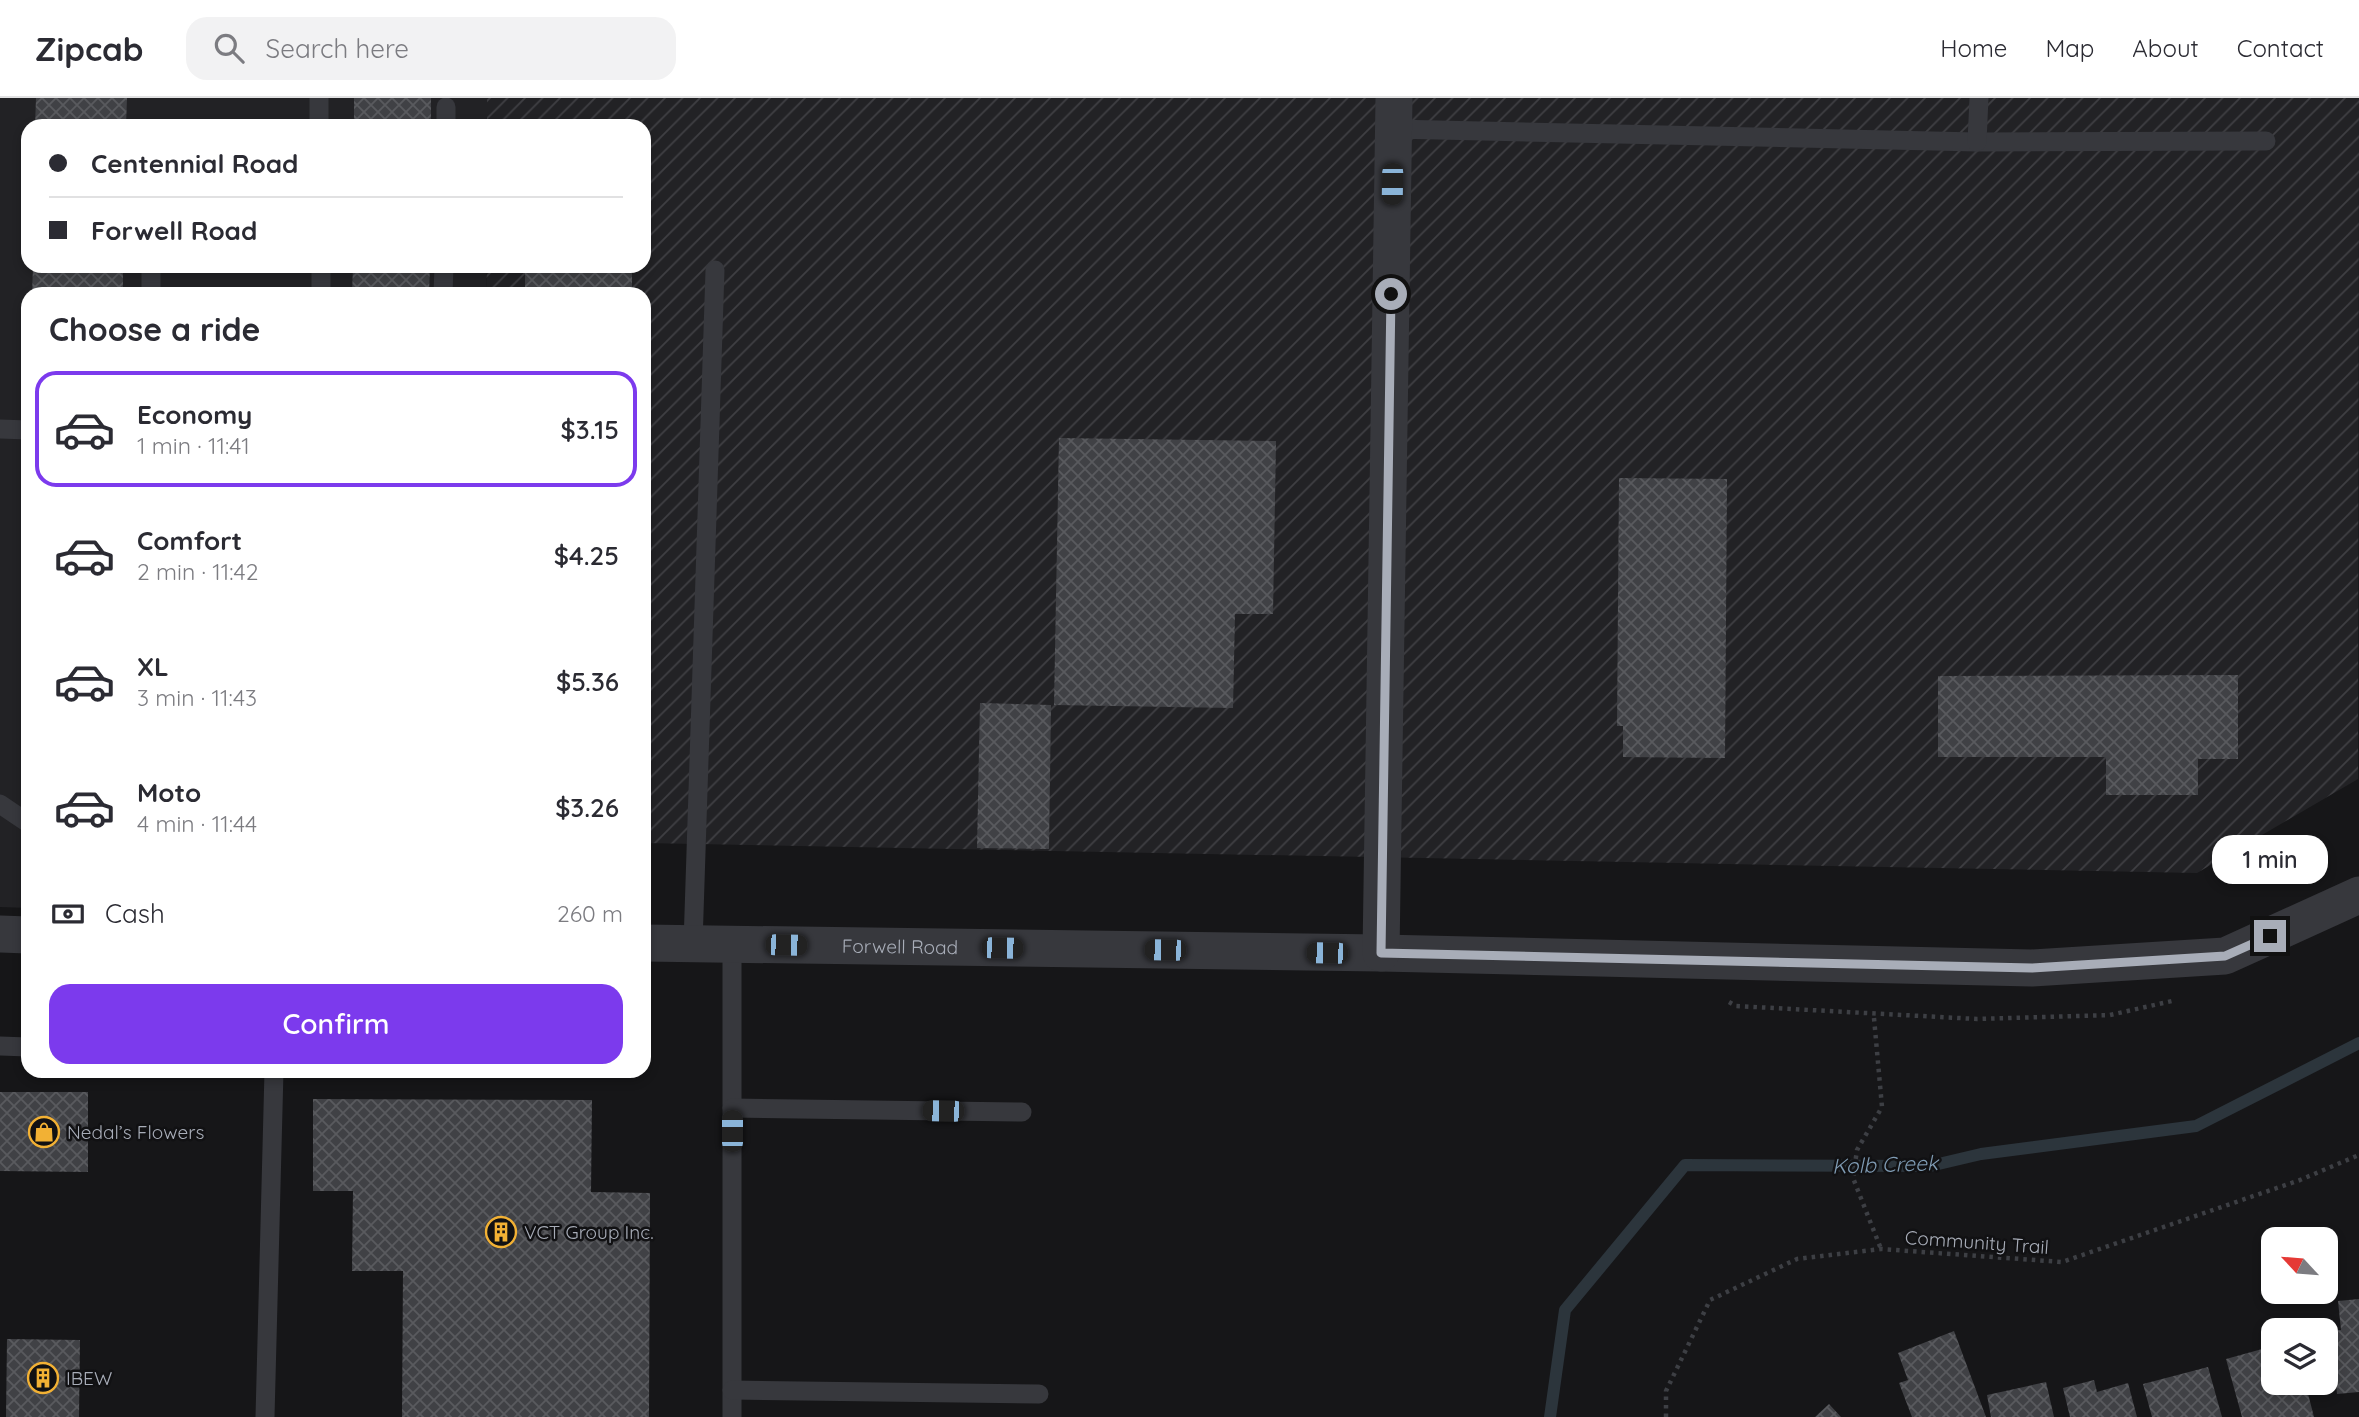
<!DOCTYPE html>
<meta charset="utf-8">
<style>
body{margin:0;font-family:Quicksand,sans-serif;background:#f2f2f3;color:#2b2b33;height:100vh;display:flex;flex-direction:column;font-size:26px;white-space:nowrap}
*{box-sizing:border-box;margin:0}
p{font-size:23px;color:#7c7c81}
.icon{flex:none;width:38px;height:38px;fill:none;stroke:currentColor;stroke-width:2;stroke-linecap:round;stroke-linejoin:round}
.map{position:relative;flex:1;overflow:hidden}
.drawer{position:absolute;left:21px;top:189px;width:630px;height:791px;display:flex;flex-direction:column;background:#fff;border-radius:21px;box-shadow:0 4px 10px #0003}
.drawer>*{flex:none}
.hud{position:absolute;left:21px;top:21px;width:630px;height:154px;border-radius:21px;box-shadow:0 4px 10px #0003;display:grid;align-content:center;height:154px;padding:0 28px;background:#fff}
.needle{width:46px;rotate:296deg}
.buttons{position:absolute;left:2261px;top:1129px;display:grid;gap:14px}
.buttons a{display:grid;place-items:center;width:77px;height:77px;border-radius:14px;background:#fff;box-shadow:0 4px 10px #0003;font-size:35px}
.end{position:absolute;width:32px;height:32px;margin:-16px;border:9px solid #a8adb8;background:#111;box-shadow:0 0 0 4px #111}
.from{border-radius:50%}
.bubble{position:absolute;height:49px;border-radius:21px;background:#fff;box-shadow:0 4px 10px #0003;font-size:23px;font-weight:600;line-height:49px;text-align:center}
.car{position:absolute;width:21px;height:42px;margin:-21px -10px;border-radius:9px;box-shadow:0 0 5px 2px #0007;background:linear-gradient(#222 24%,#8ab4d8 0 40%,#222 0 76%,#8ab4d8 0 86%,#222 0)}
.hud b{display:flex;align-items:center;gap:24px;height:66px;font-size:26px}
.hud b+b{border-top:2px solid #e1e1e2}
.hud i{width:18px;height:18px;background:#2b2b33}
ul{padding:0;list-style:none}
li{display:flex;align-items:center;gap:21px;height:116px;margin:0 14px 10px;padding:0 14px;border:4px solid transparent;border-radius:21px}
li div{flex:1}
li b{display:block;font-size:26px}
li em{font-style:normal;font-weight:600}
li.current{border-color:#7c3aed}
li>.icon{width:63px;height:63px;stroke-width:1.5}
h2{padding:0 28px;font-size:32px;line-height:84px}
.pay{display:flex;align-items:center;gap:18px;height:77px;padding:0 28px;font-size:26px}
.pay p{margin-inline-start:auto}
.button{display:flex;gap:14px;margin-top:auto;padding:14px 28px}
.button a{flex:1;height:80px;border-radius:21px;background:#7c3aed;color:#fff;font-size:28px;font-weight:600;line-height:80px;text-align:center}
header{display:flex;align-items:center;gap:42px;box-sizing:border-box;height:98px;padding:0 35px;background:#fff;border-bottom:2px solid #e1e1e2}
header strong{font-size:33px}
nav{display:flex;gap:38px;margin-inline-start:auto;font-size:24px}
.search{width:490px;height:63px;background:#f2f2f3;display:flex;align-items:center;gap:18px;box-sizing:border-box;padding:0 24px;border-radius:21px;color:#7c7c81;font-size:26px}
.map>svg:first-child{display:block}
.built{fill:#222225}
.industrial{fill:url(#industrial-furrows)}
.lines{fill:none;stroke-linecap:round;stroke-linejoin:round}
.stream{stroke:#2c353c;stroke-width:12}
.building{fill:url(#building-cross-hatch)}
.path{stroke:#3d3f44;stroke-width:4.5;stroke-dasharray:3.5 5;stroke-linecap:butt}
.lane{stroke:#37383d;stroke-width:19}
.street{stroke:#37383d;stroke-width:37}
.route{stroke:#a8adb8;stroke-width:9}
.labels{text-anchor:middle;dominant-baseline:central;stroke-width:5;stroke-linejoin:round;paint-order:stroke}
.street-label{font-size:19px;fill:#a8adb8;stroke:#111113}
.poi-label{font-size:19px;fill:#a8adb8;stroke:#111113;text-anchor:start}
.water-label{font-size:21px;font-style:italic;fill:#7f9bb3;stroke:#111113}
</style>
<header>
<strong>Zipcab</strong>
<div class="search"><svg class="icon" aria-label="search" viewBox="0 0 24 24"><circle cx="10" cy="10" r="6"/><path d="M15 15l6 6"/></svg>Search here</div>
<nav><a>Home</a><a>Map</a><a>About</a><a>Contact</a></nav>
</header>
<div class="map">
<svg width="2359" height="1319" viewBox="0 0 2359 1319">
<defs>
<pattern id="industrial-furrows" width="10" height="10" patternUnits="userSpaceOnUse" patternTransform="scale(1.75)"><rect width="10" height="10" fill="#222225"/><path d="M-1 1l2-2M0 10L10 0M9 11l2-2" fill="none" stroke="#3f3f43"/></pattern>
<pattern id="building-cross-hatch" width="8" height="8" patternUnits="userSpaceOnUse" patternTransform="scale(1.75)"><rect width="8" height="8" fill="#404145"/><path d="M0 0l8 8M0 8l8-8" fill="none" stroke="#595a5e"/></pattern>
</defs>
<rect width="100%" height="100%" fill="#161618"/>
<path class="built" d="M0 0H487V28H28V168H487L486 196H28V810L0 809Z"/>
<path class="industrial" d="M487 0H2359L2358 681 2197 775 644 745V196H486L487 168H644V28H487Z"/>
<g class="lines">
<path class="stream" d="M1550 1319 1565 1212 1685 1067 1930 1068 1981 1056 2196 1028 2359 945"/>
</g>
<g class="building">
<path d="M36 0H127L126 28H35Z"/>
<rect x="354" y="0" width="77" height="28"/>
<path d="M33 168H123V196H32Z"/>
<path d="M353 168H430L429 196H352Z"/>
<rect x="525" y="168" width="107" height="28"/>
<path d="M1059 340 1276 343 1273 516H1235L1233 610 1054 607Z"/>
<path d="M1619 380 1727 381 1725 660 1623 659V628H1617Z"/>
<path d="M2238 577V661H2198V697H2106V659H1938V578Z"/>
<path d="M980 605 1051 607 1049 751 977 750Z"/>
<path d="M0 994H88V1074L0 1073Z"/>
<path d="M313 1001 592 1002 591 1094 650 1095 649 1319H402L403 1173H352L353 1093H313Z"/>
<path d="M2359 1201V1294L2337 1296 2331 1233 2341 1232 2338 1203Z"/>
<path d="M1954 1233 1986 1319H1912L1899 1285 1908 1282 1898 1255Z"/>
<path d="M7 1241 80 1242 79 1319H6Z"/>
<path d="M2273 1248V1284H2305L2314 1319H2242L2226 1261Z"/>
<path d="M2208 1269 2222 1319H2152L2143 1286Z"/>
<path d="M2094 1282 2097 1294 2128 1285 2137 1319H2070L2063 1290Z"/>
<path d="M2046 1284 2054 1319H1991L1987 1297Z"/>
<path d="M1829 1306 1841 1319H1815Z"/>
</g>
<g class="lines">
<g class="path">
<path d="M1729 904 1736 908 1977 921 2110 917 2172 903"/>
<path d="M1874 920 1882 1009 1857 1052 1853 1080 1881 1151"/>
<path d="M1666 1319V1293L1710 1202 1797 1161 1881 1151 2062 1164 2300 1082 2359 1057"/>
</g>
<g class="lane">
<path d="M319 0V28"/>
<path d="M446 28V9"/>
<path d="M1393 31 1977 44 2266 43"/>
<path d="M1977 44 1979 0"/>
<path d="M321 168V196"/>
<path d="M151 196V168"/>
<path d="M443 196 444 168"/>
<path d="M0 331 28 332"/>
<path d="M0 706 28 725"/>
<path d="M693 846 715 172"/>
<path d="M732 846V1319"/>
<path d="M0 948 28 949"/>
<path d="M732 1010 1022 1014"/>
<path d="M732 1292 1039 1296"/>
<path d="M265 1319 274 973"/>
</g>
<g class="street">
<path d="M0 836 28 837"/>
<path id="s1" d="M644 845 1381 855 2032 870 2225 858 2359 797"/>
<path d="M1381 855 1394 0"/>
</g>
</g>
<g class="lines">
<path class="route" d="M1391 196 1381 855 2032 870 2225 858 2270 838"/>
</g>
<defs>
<g id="shop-ring" transform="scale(1.575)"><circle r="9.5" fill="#111113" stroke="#f2b134" stroke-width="1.5"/><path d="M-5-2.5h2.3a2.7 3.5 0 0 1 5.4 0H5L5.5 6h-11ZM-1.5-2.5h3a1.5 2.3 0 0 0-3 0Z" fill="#f2b134"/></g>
<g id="building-ring" transform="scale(1.575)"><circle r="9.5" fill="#111113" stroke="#f2b134" stroke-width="1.5"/><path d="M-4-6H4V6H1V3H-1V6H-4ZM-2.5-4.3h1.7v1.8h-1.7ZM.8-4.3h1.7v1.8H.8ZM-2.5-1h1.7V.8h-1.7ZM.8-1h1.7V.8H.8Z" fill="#f2b134"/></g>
</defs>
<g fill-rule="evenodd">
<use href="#shop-ring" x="44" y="1034"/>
<use href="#building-ring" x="501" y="1134"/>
<use href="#building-ring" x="43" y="1280"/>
</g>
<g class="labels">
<g class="street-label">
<text stroke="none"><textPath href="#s1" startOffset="256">Forwell Road</textPath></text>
<text transform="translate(1977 1144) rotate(4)">Community Trail</text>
</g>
<g class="poi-label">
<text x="67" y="1034">Nedal’s Flowers</text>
<text x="524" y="1134">VCT Group Inc.</text>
<text x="66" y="1280">IBEW</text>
</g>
<g class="water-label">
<text transform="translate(1885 1066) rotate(-2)">Kolb Creek</text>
</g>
</g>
</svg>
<div class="buttons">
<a><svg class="needle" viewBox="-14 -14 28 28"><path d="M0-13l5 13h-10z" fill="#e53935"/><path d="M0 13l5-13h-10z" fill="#7c7c81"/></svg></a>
<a><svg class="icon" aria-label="layers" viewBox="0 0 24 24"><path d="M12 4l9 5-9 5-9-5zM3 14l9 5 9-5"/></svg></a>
</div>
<i class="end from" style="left:1391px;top:196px"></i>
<i class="end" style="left:2270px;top:838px"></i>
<div class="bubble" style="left:2212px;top:737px;width:116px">1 min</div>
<i class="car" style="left:1392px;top:86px;rotate:181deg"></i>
<i class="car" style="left:786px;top:847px;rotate:91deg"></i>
<i class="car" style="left:1002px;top:850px;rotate:91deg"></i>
<i class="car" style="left:1165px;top:852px;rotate:271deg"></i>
<i class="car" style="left:1327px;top:855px;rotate:271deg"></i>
<i class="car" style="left:943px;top:1013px;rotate:271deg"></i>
<i class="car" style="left:732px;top:1033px;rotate:0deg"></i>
<div class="hud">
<b><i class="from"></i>Centennial Road</b>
<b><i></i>Forwell Road</b>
</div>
<section class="drawer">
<h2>Choose a ride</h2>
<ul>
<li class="current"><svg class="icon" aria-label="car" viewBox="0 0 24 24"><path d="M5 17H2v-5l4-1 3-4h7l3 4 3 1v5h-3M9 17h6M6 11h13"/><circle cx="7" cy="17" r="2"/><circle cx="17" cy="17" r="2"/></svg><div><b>Economy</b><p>1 min · 11:41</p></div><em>$3.15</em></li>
<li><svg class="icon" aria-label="car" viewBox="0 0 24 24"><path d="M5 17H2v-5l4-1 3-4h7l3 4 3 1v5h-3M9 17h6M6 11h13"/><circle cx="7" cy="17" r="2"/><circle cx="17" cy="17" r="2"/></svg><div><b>Comfort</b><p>2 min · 11:42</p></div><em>$4.25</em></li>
<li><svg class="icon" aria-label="car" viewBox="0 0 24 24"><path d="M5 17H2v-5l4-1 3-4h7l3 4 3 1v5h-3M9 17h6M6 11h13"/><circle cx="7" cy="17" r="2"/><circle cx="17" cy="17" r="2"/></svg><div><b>XL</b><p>3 min · 11:43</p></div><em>$5.36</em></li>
<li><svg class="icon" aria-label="car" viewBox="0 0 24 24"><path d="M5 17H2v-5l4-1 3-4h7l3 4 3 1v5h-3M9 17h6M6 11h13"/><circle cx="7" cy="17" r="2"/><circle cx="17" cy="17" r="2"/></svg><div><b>Moto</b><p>4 min · 11:44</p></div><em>$3.26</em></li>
</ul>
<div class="pay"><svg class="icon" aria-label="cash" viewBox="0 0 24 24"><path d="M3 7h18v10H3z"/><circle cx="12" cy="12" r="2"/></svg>Cash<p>260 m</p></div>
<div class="button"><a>Confirm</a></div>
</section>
</div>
